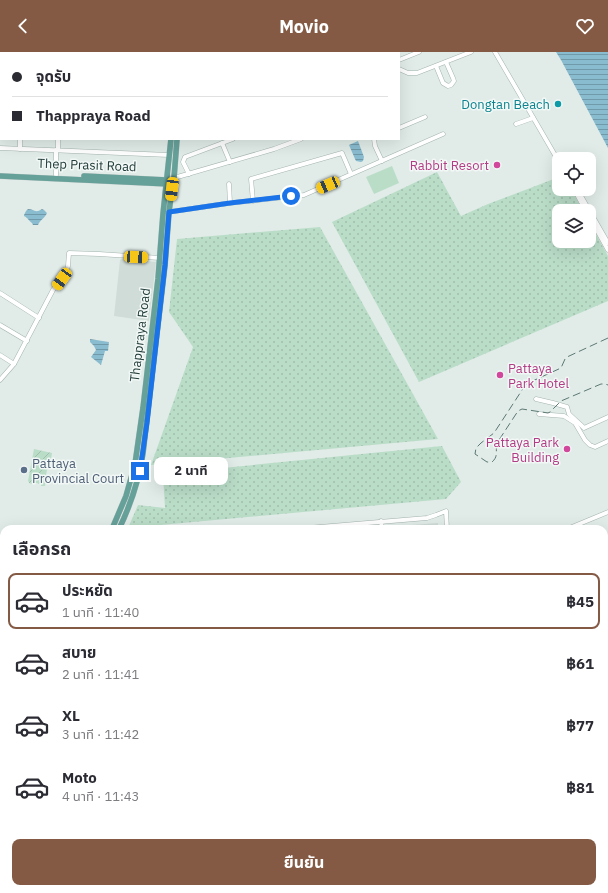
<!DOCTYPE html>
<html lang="th">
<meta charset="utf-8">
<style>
body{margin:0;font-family:"IBM Plex Sans","Noto Sans Thai",sans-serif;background:#f2f2f3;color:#2b2b33;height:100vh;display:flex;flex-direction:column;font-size:15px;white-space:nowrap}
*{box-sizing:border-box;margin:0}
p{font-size:13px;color:#7c7c81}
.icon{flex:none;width:22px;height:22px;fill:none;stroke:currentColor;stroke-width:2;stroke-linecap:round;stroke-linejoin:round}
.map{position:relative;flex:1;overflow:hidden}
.details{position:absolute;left:0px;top:473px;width:608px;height:368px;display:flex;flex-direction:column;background:#fff;border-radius:12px 12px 0 0;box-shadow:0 4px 16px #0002}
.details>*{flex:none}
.guide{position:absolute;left:0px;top:0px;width:400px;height:88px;box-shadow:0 4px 16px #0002;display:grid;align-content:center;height:88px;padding:0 12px;background:#fff}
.fabs{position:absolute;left:552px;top:100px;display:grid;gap:8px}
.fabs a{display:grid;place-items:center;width:44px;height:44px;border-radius:8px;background:#fff;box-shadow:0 4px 16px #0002;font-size:20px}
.end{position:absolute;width:18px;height:18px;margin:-9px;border:5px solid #1a73e8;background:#fff;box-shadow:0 0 0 2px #fff}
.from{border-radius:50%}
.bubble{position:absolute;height:28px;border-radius:8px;background:#fff;box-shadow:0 4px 16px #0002;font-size:13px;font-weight:700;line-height:28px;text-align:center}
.car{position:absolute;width:12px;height:24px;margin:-12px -6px;border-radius:5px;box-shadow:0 0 3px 1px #0007;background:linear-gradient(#f5c518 24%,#345 0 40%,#f5c518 0 76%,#345 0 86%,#f5c518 0)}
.guide b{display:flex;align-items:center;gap:14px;height:38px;font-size:15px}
.guide b+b{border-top:1px solid #e1e1e2}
.guide i{width:10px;height:10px;background:#2b2b33}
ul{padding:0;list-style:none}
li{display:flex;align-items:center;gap:12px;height:56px;margin:0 8px 6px;padding:0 4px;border:2px solid transparent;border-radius:8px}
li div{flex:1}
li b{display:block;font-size:15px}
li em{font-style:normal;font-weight:700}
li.on{border-color:#845a45}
li>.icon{width:36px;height:36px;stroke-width:1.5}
h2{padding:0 12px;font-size:18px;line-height:48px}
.cta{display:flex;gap:8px;margin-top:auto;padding:8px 12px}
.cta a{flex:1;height:46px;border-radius:8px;background:#845a45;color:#fff;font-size:16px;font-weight:700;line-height:46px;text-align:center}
header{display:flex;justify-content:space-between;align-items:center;height:52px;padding:0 12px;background:#845a45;color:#fff;font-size:18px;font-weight:700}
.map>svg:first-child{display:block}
.built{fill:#d0dcd8}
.grass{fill:url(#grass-dots)}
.forest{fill:url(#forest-firs)}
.garden{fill:url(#garden-furrows)}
.pitch{fill:#baddc8}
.water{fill:url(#water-rules)}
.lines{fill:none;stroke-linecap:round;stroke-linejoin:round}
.minor-casing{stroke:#a4b4b0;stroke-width:5}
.major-casing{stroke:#c1c8c8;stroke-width:6}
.minor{stroke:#fff;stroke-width:4}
.major{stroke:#66a199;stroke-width:5.5}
.rail{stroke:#5c7874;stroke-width:1;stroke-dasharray:8 4;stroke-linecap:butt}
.route{stroke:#1a73e8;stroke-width:5}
.culture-dot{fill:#0f9aa8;stroke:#f2f8f6;stroke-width:1.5}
.hotel-dot{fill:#d1479c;stroke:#f2f8f6;stroke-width:1.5}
.service-dot{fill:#5c6f8a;stroke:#f2f8f6;stroke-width:1.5}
.labels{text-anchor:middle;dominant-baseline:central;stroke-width:3;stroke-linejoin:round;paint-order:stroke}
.culture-label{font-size:13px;fill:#0d838f;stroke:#f2f8f6;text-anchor:end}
.street-label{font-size:13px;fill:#223c39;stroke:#f2f8f6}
.hotel-label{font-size:13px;fill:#b23c85;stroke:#f2f8f6;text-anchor:end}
.service-label{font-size:13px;fill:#4e5e75;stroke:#f2f8f6;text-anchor:start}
</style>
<header><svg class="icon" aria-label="back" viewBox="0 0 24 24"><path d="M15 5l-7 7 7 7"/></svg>Movio<svg class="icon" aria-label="heart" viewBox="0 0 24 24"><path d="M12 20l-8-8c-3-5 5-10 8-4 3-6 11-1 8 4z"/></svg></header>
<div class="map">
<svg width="608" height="841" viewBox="0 0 608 841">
<defs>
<pattern id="grass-dots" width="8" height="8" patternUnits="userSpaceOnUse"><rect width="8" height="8" fill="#baddc8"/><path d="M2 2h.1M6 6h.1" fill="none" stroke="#a0bfad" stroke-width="1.8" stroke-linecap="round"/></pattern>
<pattern id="forest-firs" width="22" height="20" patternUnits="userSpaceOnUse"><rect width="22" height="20" fill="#baddc8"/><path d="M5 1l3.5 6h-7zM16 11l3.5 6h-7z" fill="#a0bfad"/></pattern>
<pattern id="garden-furrows" width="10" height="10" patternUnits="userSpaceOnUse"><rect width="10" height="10" fill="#baddc8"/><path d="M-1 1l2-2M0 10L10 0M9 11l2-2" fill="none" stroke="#a0bfad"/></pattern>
<pattern id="water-rules" width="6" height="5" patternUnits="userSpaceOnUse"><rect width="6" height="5" fill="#8abcd0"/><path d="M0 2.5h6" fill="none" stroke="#709aaa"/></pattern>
</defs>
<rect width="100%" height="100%" fill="#e1ece8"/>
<g class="built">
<path d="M122 207 156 210 149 269 114 264 120 208Z"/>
<path d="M438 471V477H385V475Z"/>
</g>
<g class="grass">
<path d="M437 120 461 164 488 152 559 125V137H571L583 159H559V189H589V170L608 204V249L419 330 332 170Z"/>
<path d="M320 175 438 387 151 413 193 295 169 260 177 187Z"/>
<path d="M442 394 461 430 446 447 128 476 138 453 165 456 163 422Z"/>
<path d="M4 623V837H123L122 841H0V629Z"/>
<path d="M604 761 608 763V841H513L514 837H604Z"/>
</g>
<path class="forest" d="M604 533H605L608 538V581L604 582Z"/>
<path class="garden" d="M34 397 52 401 50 413H48L46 423H47L45 434H41V432L32 430V432L29 431V430L28 429Z"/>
<path class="pitch" d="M392 114 399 131 374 142 366 125Z"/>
<g class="water">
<path d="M556 0H608V96L561 8Z"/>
<path d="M358 89 364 105 363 109 361 110 356 109 355 107 349 93Z"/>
<path d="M28 157C34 157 35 162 42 157L44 158 47 161C45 166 40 168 38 173H33L32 171C29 169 28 166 24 164V163L26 159Z"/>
<path d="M90 287 109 290 108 299H105L101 313 91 305 96 298 94 294 90 290Z"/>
</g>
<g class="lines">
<g class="minor-casing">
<g id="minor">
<path d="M495 0 559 110"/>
<path d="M322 1 325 0"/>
<path d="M399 8 419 0"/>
<path d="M436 14 443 31 448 34 451 33 454 29 453 26 446 10"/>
<path d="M399 17 408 21H417L471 0"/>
<path d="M0 57H1"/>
<path d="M516 72 533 66"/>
<path d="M399 76 425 65"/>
<path d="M58 87V98"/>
<path d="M374 87 375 94 382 109"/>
<path d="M222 91 230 110"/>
<path d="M0 96 169 103"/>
<path d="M20 97V87"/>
<path d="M56 98V123"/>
<path d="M189 122 183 110 185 105 233 87"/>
<path d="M166 128 173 129 174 126 274 97 301 87"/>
<path d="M229 132 230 151"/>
<path d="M574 137 586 159"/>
<path d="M577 137 608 191"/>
<path d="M253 149 251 127 342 101 351 122"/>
<path d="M169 160 230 151 304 143 443 82"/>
<path d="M589 164 608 198"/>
<path d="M0 241 39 266"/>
<path d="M0 273 27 289"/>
<path d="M0 303 14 312"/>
<path d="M0 328 14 312 53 238 66 221 68 214 69 201 99 202 160 206"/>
<path d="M536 347 553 351 567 355 569 362 581 373 584 376 608 365"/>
<path d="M539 362 564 364 575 371 585 388 590 393 595 395 608 389"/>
<path d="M381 469 382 477"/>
<path d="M296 477 427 466 436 463 446 459 447 477"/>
<path d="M567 477 608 460"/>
<path d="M604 529H608"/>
<path d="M0 556 4 559"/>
<path d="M0 603 4 599"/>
<path d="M604 621 608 628"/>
<path d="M604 636 608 634"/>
<path d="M604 691 608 692"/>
<path d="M0 694H4"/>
<path d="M604 755 608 757"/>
<path d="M341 837 365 841"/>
<path d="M142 841 143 837"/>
<path d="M259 841V837"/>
<path d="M334 841V837"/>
<path d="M414 841 415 837"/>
<path d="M462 841 463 837"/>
<path d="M509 841V837"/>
</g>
</g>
<g class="major-casing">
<g id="major">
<path d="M179 1V0"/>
<path d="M185 1V0"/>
<path d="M0 124 169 132"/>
<path d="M84 124 166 128"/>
<path d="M174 126 177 87"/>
<path d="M112 477 126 444 135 412 143 356 158 227 163 162 171 87"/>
<path d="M119 477C131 452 139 428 143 401L165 213 169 160 173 129"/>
<path d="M0 591 4 586"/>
<path d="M0 599 4 594"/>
</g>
</g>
<use href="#minor" class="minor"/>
<use href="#major" class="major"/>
<path class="rail" d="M608 286 567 305 565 307 561 316 526 332 494 381 481 391 476 396 475 402 487 410H492C499 404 495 399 497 391L518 359 522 357 548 361 550 360 561 349 601 332H605L608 333"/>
</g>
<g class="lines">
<path class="route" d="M140 419 147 371 165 213 169 160 230 151 291 144"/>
</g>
<circle class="culture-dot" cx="558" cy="52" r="4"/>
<g class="hotel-dot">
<circle cx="497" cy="113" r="4"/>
<circle cx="500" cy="323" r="4"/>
<circle cx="567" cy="397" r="4"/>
</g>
<circle class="service-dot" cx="24" cy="418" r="4"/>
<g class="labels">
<g class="culture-label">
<text x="550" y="52">Dongtan Beach</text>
</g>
<g class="street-label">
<text transform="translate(87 113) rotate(2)">Thep Prasit Road</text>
<text transform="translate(140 283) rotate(-83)">Thappraya Road</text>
</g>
<g class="hotel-label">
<text x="489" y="113">Rabbit Resort</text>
<text x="508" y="316" text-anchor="start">Pattaya<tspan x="508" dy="15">Park Hotel</tspan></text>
<text x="559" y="390">Pattaya Park<tspan x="559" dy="15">Building</tspan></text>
</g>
<g class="service-label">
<text x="32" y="411">Pattaya<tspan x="32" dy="15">Provincial Court</tspan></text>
</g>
</g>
</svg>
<div class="fabs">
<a><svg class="icon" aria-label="locate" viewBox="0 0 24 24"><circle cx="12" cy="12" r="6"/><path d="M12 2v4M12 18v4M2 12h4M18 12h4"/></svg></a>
<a><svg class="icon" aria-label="layers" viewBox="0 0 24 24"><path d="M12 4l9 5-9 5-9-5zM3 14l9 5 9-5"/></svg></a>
</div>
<i class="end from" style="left:291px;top:144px"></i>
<i class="end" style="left:140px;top:419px"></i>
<div class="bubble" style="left:154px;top:405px;width:74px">2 นาที</div>
<i class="car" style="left:328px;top:133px;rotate:247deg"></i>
<i class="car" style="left:172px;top:137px;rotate:187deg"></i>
<i class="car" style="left:136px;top:205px;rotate:93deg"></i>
<i class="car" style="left:62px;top:227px;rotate:216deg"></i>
<div class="guide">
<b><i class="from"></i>จุดรับ</b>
<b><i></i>Thappraya Road</b>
</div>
<section class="details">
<h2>เลือกรถ</h2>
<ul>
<li class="on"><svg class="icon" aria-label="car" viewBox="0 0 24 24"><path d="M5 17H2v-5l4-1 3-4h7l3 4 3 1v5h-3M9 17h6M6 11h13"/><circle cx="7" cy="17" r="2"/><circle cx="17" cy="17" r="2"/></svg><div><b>ประหยัด</b><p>1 นาที · 11:40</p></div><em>฿45</em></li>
<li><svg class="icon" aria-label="car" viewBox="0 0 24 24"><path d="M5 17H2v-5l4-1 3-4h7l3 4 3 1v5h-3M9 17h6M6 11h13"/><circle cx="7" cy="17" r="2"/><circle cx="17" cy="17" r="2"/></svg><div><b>สบาย</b><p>2 นาที · 11:41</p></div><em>฿61</em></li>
<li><svg class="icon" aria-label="car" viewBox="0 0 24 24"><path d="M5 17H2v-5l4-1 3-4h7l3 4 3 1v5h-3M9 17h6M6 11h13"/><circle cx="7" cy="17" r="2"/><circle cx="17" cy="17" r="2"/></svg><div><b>XL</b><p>3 นาที · 11:42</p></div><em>฿77</em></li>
<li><svg class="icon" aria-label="car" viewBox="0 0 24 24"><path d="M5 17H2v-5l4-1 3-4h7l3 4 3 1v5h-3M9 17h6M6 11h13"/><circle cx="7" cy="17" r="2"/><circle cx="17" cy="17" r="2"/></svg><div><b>Moto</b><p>4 นาที · 11:43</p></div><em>฿81</em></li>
</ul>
<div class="cta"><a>ยืนยัน</a></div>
</section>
</div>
